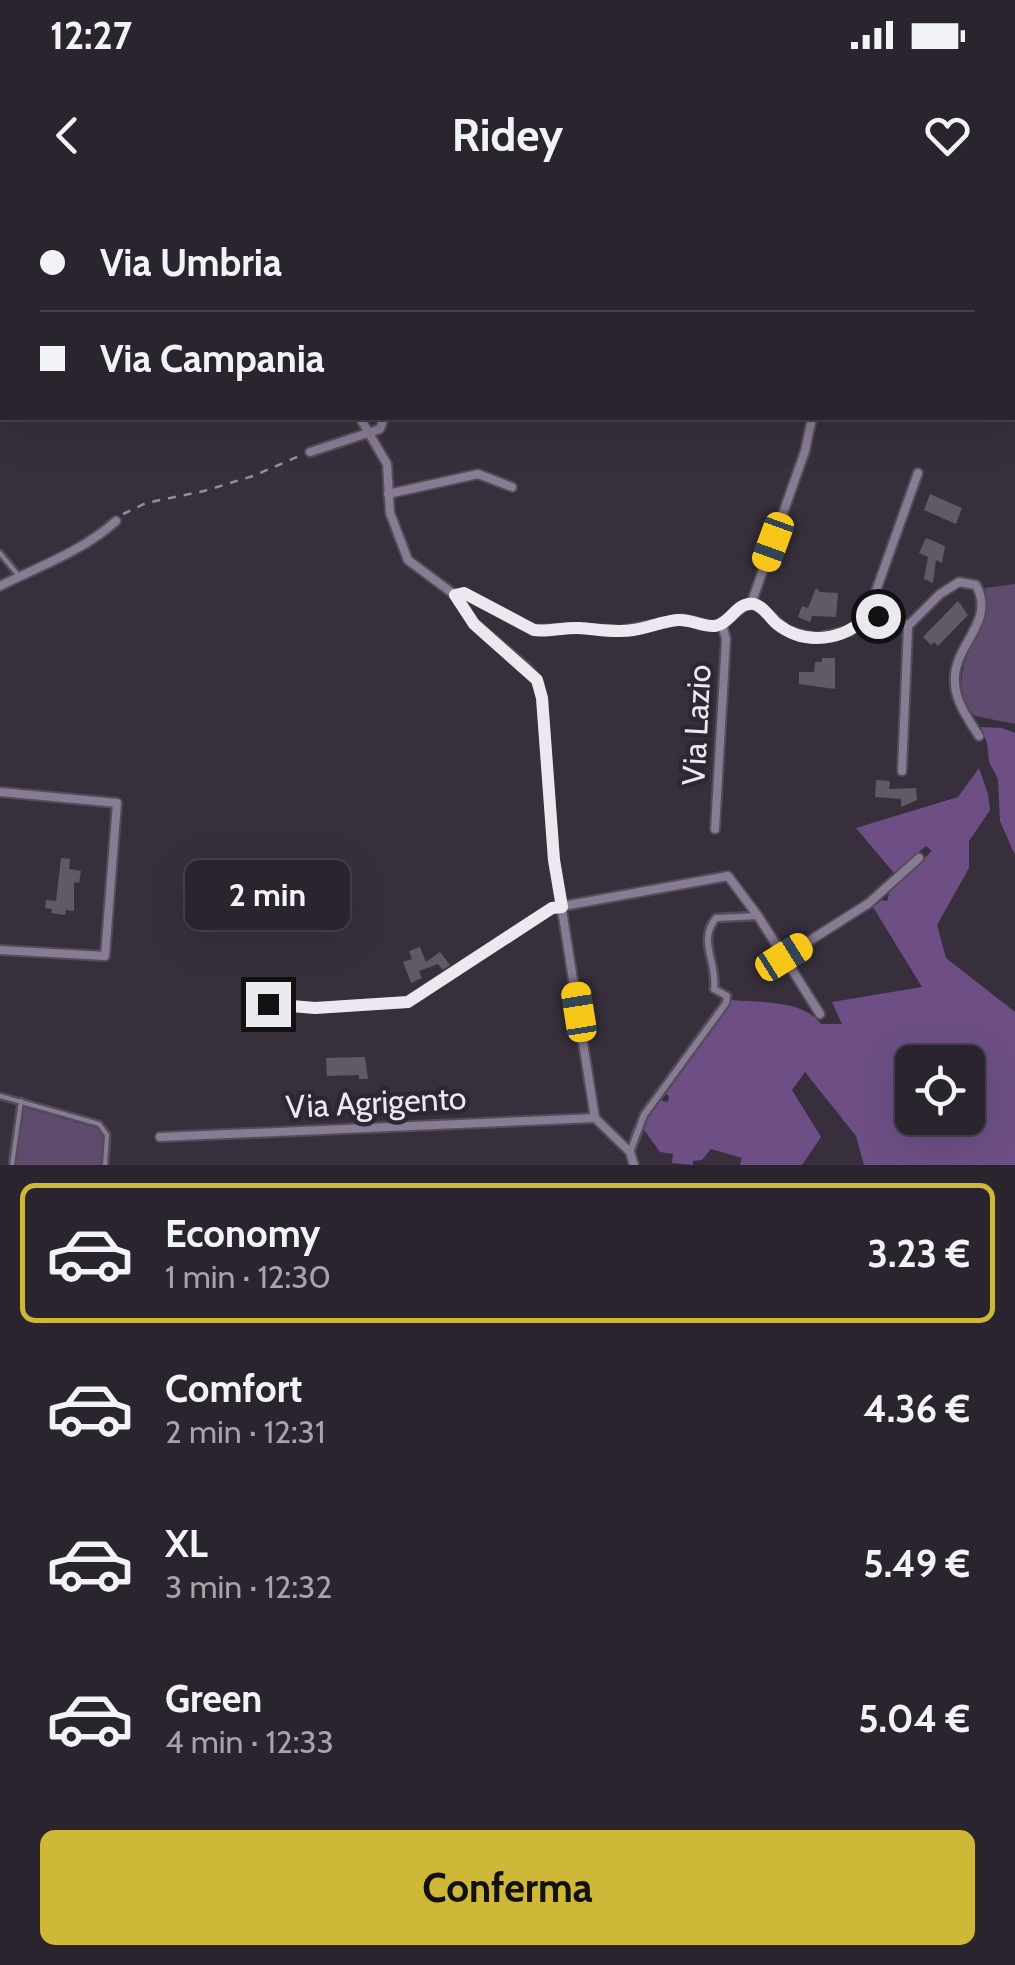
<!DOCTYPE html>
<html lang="it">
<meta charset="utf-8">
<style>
body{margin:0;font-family:Cabin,sans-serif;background:#312c35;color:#f1f3f6;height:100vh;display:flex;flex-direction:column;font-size:38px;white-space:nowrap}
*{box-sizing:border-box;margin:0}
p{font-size:32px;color:#a5a4aa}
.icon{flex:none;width:55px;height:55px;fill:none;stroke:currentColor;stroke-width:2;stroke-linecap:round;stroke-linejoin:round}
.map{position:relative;height:965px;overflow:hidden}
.details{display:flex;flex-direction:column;background:#29242d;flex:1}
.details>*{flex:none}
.hud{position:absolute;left:0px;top:0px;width:1015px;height:220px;box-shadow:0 10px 40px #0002,0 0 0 2px #454149;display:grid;align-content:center;height:220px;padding:0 40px;background:#29242d}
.buttons{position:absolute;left:895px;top:845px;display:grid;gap:20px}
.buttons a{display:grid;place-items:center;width:90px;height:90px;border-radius:15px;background:#29242d;box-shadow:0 10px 40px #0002,0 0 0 2px #454149;font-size:50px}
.end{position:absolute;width:45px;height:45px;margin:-22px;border:12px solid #ece8f0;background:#111;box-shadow:0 0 0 5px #111}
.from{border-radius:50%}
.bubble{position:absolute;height:70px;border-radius:15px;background:#29242d;box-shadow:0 10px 40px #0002,0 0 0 2px #454149;font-size:32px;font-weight:700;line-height:70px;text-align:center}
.car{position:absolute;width:30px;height:60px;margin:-30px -15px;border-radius:12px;box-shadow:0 0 8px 2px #0007;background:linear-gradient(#f5c518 24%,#345 0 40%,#f5c518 0 76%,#345 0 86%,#f5c518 0)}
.hud b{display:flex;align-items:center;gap:35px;height:95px;font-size:38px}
.hud b+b{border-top:2px solid #454149}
.hud i{width:25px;height:25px;background:#f1f3f6}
ul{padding:18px 0 0;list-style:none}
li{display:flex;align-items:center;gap:30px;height:140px;margin:0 20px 15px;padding:0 20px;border:5px solid transparent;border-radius:15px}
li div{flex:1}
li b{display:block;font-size:38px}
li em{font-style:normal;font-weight:700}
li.selected{border-color:#cfb837}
li>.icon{width:90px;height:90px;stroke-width:1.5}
.button{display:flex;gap:20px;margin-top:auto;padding:20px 40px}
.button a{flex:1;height:115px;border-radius:15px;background:#cfb837;color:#111;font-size:40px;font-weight:700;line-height:115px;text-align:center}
.status{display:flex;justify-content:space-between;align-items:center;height:70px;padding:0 50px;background:#29242d;direction:ltr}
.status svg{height:28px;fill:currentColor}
header{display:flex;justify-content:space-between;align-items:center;height:130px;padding:0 40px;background:#29242d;font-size:45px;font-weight:700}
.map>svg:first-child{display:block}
.green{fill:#5e4b6d}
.forest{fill:#6d4f86;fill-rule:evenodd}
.building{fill:#605966}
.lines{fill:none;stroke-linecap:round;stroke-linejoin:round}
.service-casing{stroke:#544d59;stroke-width:9}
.pedestrian-casing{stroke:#544d59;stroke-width:11}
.minor-casing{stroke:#544d59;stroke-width:12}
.path{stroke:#938e98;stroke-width:2.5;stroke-dasharray:8 8;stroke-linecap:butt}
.service{stroke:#887b94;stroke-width:4}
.pedestrian{stroke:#887b94;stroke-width:6}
.minor{stroke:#887b94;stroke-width:8}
.route{stroke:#ece8f0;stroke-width:12}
.labels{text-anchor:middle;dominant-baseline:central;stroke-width:9;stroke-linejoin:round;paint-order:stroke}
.street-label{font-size:32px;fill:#ece8f0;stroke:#2d2732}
</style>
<div class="status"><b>12:27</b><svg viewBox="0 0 49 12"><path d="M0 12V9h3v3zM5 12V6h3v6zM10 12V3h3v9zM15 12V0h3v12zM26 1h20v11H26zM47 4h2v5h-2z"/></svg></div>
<header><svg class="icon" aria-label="back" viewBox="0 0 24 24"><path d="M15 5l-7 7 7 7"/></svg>Ridey<svg class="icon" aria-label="heart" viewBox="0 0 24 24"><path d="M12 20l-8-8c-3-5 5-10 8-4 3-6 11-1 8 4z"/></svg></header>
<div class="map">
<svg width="1015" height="965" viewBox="0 0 1015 965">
<rect width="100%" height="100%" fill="#37303c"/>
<g class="green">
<path d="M1015 384V524L975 516C938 473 990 433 985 388Z"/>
<path d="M23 907 97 928 104 939 101 965H15Z"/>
</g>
<g class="forest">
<path d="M981 527 1002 528 1015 533V655L1000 621 998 579 989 562 987 543Z"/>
<path d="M979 568 988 594 990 610 969 641V668L937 725 946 758 1015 812V965H864L856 936 805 872 792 890 821 937 802 965H740L742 958 711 949 702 960 693 961V965L672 963 673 954 660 952 642 927 658 900 668 902 669 896 663 892 732 800C761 803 802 799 821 824H842L832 802 922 787 873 707 882 700 887 701 890 691 932 651 926 646 894 673 856 628 958 597ZM912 862H968V918H912Z"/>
</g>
<g class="building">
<path d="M930 294 962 308 956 324 924 310Z"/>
<path d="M926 338 945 346 942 363 936 360 933 383 924 379 928 357 919 353Z"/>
<path d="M816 388 820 392 838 393 836 417 812 416 810 422 798 417 802 406 808 408Z"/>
<path d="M958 401 968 415 938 446 934 442 931 445 923 437Z"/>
<path d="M822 458H835V489L799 484V472H814L815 462H822Z"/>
<path d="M876 580 890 581 889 589 916 588 917 600 901 607V599L875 597Z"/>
<path d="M61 658 70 659 69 669 81 671 79 683 74 682V711L66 710 65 715 51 713 52 709 45 708 46 700 56 701Z"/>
<path d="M420 747 426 762 440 752 450 765 443 770 438 764 419 771 422 778 411 783 403 762 412 759 409 751Z"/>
<path d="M365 857 368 879H359V875L327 876 326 858Z"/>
</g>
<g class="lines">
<g class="service-casing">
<g id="service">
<path d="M160 0V2"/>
<path d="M0 104H2"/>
<path d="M0 157 2 156"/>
<path d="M0 353 19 376"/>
<path d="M0 896 99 924 107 935 105 965"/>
<path d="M12 965 21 901"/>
</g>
</g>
<g class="pedestrian-casing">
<path id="pedestrian" d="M630 952 644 915 726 803 727 796 714 789C718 763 697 741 716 718L758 716"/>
</g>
<g class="minor-casing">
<g id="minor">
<path d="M358 2V0"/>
<path d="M624 2 625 0"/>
<path d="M783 2V0"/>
<path d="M899 2V0"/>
<path d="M1006 2V0"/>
<path d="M360 218 387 264 390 313 408 360 455 395 474 423 527 468 537 480 542 498 554 660 595 918 630 952 634 965"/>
<path d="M310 252 380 229 384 218"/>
<path d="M388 294 478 274 512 287"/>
<path d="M0 386C40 366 83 351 116 321"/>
<path d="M455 395 464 393 533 430 579 428 620 431 683 419 713 426 722 424 744 406 751 404 761 408 788 431 815 438 850 431 867 416 903 423 908 426 902 571"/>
<path d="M751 404 805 251 812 218"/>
<path d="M867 416 918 273"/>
<path d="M908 426 940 394 959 382 976 385C997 423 951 446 955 484 956 503 969 520 979 536"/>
<path d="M0 592 117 603 105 756 0 750"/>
<path d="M715 629 726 439 722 424"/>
<path d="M784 757 869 703 919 658"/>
<path d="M268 804 315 808 407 802 552 708 728 676 758 716 820 814"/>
<path d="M160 937 595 918"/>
</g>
</g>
<g class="path">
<path d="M1012 62 1015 61"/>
<path d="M123 314 146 303 204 291 253 276 304 254"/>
</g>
<use href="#service" class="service"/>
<use href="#pedestrian" class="pedestrian"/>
<use href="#minor" class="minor"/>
</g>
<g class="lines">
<path class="route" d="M268 804 315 808 408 802 552 708 562 707 554 660 542 498 537 480 474 424 455 395 464 393 534 430C549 432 564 427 579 428 597 429 615 433 633 430 648 428 663 421 678 420 690 419 703 427 715 426 730 424 737 401 754 404 763 406 770 418 777 424 805 446 844 441 867 416H878"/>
</g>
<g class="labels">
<g class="street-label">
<text transform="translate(696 525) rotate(-87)">Via Lazio</text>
<text transform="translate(376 902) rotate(-3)">Via Agrigento</text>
</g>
</g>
</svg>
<div class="buttons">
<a><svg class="icon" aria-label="locate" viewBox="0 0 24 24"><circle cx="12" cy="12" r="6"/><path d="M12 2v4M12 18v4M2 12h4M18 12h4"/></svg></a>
</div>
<i class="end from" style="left:878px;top:416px"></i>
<i class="end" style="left:268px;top:804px"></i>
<div class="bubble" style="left:185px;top:660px;width:165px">2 min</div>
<i class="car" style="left:773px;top:342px;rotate:200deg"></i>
<i class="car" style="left:784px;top:757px;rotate:58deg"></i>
<i class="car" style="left:579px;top:812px;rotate:351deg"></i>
<div class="hud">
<b><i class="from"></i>Via Umbria</b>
<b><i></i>Via Campania</b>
</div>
</div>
<section class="details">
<ul>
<li class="selected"><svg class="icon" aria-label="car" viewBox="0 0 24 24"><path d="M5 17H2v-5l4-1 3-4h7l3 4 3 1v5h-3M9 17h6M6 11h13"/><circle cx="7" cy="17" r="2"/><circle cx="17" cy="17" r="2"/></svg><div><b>Economy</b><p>1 min · 12:30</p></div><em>3.23 €</em></li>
<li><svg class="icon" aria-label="car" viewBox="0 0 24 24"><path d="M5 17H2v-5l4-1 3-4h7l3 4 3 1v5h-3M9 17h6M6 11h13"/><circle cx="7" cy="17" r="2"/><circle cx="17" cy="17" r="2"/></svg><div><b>Comfort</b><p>2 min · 12:31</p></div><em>4.36 €</em></li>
<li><svg class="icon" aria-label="car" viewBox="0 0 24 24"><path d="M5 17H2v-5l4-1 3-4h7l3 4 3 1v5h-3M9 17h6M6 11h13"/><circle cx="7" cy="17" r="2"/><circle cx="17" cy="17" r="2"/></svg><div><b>XL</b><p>3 min · 12:32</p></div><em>5.49 €</em></li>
<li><svg class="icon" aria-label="car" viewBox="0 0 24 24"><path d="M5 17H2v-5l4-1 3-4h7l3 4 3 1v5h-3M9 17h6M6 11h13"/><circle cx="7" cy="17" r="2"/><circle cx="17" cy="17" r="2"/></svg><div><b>Green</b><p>4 min · 12:33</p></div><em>5.04 €</em></li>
</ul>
<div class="button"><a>Conferma</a></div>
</section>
